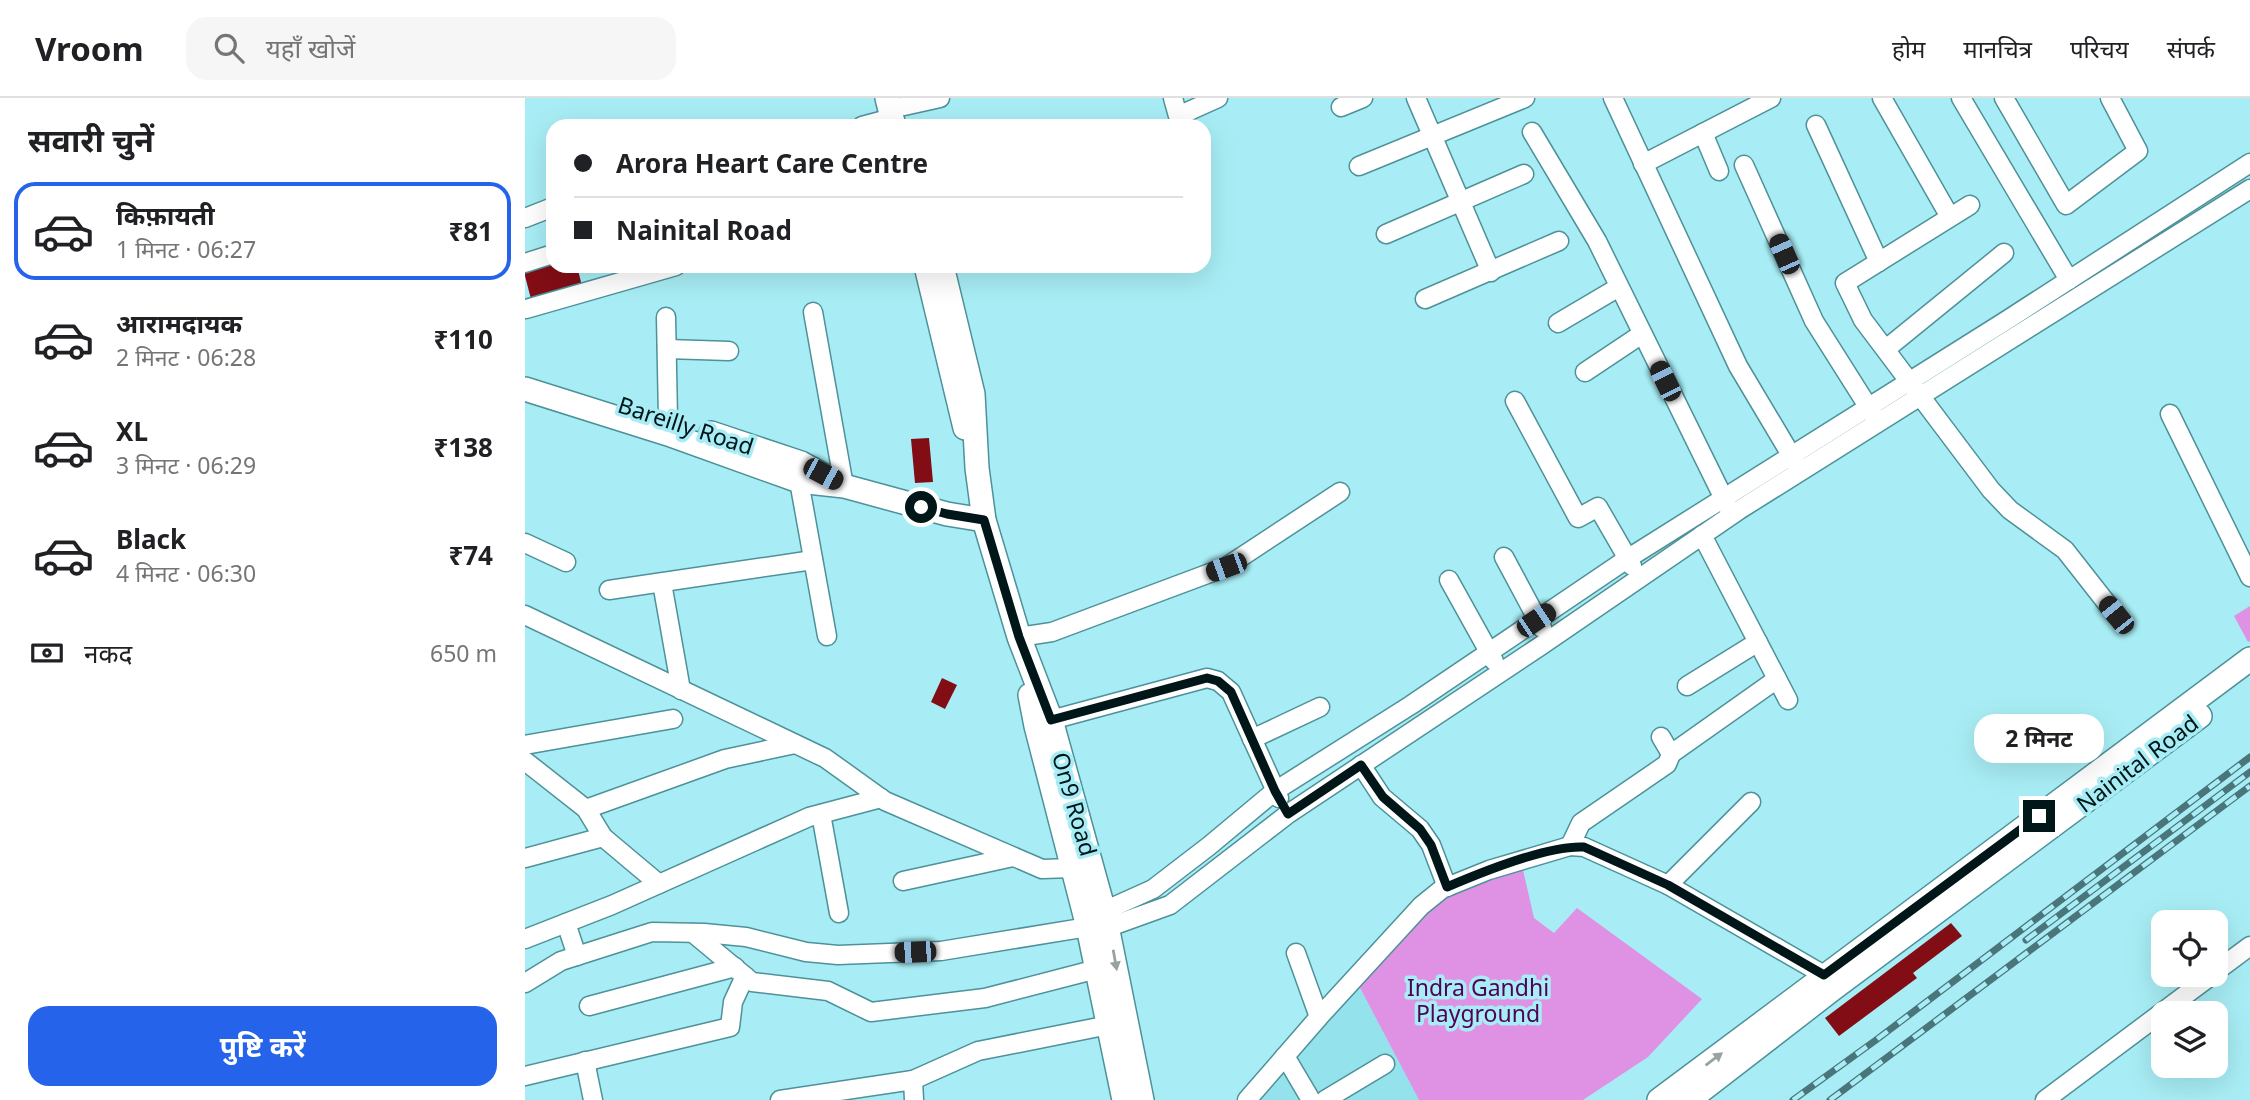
<!DOCTYPE html>
<html lang="hi">
<meta charset="utf-8">
<style>
body{margin:0;font-family:"Noto Sans","Noto Sans Devanagari",sans-serif;background:#f6f6f6;color:#202124;height:100vh;display:flex;flex-direction:column;font-size:26px;white-space:nowrap}
*{box-sizing:border-box;margin:0}
p{font-size:23px;color:#757577}
.icon{flex:none;width:38px;height:38px;fill:none;stroke:currentColor;stroke-width:2;stroke-linecap:round;stroke-linejoin:round}
.map{position:relative;flex:1;overflow:hidden}
.side{display:flex;flex-direction:column;background:#fff;width:525px}
.side>*{flex:none}
.hud{position:absolute;left:21px;top:21px;width:665px;height:154px;border-radius:21px;box-shadow:0 7px 28px #0002;display:grid;align-content:center;height:154px;padding:0 28px;background:#fff}
.tools{position:absolute;left:1626px;top:812px;display:grid;gap:14px}
.tools a{display:grid;place-items:center;width:77px;height:77px;border-radius:14px;background:#fff;box-shadow:0 7px 28px #0002;font-size:35px}
.end{position:absolute;width:32px;height:32px;margin:-16px;border:9px solid #001619;background:#fff;box-shadow:0 0 0 4px #fff}
.from{border-radius:50%}
.bubble{position:absolute;height:49px;border-radius:21px;background:#fff;box-shadow:0 7px 28px #0002;font-size:23px;font-weight:700;line-height:49px;text-align:center}
.car{position:absolute;width:21px;height:42px;margin:-21px -10px;border-radius:9px;box-shadow:0 0 5px 2px #0007;background:linear-gradient(#222 24%,#8ab4d8 0 40%,#222 0 76%,#8ab4d8 0 86%,#222 0)}
.hud b{display:flex;align-items:center;gap:24px;height:66px;font-size:26px}
.hud b+b{border-top:2px solid #e0e0e0}
.hud i{width:18px;height:18px;background:#202124}
ul{padding:0;list-style:none}
li{display:flex;align-items:center;gap:21px;height:98px;margin:0 14px 10px;padding:0 14px;border:4px solid transparent;border-radius:21px}
li div{flex:1}
li b{display:block;font-size:26px}
li em{font-style:normal;font-weight:700}
li.on{border-color:#2563eb}
li>.icon{width:63px;height:63px;stroke-width:1.5}
h2{padding:0 28px;font-size:32px;line-height:84px}
.pay{display:flex;align-items:center;gap:18px;height:77px;padding:0 28px;font-size:26px}
.pay p{margin-inline-start:auto}
.cta{display:flex;gap:14px;margin-top:auto;padding:14px 28px}
.cta a{flex:1;height:80px;border-radius:21px;background:#2563eb;color:#fff;font-size:28px;font-weight:700;line-height:80px;text-align:center}
header{display:flex;align-items:center;gap:42px;box-sizing:border-box;height:98px;padding:0 35px;background:#fff;border-bottom:2px solid #e0e0e0}
header strong{font-size:33px}
nav{display:flex;gap:38px;margin-inline-start:auto;font-size:24px}
.search{width:490px;height:63px;background:#f6f6f6;display:flex;align-items:center;gap:18px;box-sizing:border-box;padding:0 24px;border-radius:21px;color:#757577;font-size:26px}
main{display:flex;flex:1;min-height:0}
.map>svg:first-child{display:block}
.built{fill:#93e2ec}
.green{fill:#df92e3}
.building{fill:#820d15}
.lines{fill:none;stroke-linecap:round;stroke-linejoin:round}
.minor-casing{stroke:#4d9199;stroke-width:21}
.major-casing{stroke:#4d9199;stroke-width:26}
.minor{stroke:#fff;stroke-width:18}
.major{stroke:#fff;stroke-width:23}
.rail-casing{stroke:#4a757a;stroke-width:7}
.rail{stroke:#a8edf5;stroke-width:4.5;stroke-dasharray:13;stroke-linecap:butt}
.oneway{fill:#99a2a3}
.route{stroke:#001619;stroke-width:9}
.labels{text-anchor:middle;dominant-baseline:central;stroke-width:7;stroke-linejoin:round;paint-order:stroke}
.street-label{font-size:23px;fill:#001619;stroke:#a8edf5}
.park-label{font-size:23px;fill:#510156;stroke:#a8edf5}
</style>
<header>
<strong>Vroom</strong>
<div class="search"><svg class="icon" aria-label="search" viewBox="0 0 24 24"><circle cx="10" cy="10" r="6"/><path d="M15 15l6 6"/></svg>यहाँ खोजें</div>
<nav><a>होम</a><a>मानचित्र</a><a>परिचय</a><a>संपर्क</a></nav>
</header>
<main>
<section class="side">
<h2>सवारी चुनें</h2>
<ul>
<li class="on"><svg class="icon" aria-label="car" viewBox="0 0 24 24"><path d="M5 17H2v-5l4-1 3-4h7l3 4 3 1v5h-3M9 17h6M6 11h13"/><circle cx="7" cy="17" r="2"/><circle cx="17" cy="17" r="2"/></svg><div><b>किफ़ायती</b><p>1 मिनट · 06:27</p></div><em>₹81</em></li>
<li><svg class="icon" aria-label="car" viewBox="0 0 24 24"><path d="M5 17H2v-5l4-1 3-4h7l3 4 3 1v5h-3M9 17h6M6 11h13"/><circle cx="7" cy="17" r="2"/><circle cx="17" cy="17" r="2"/></svg><div><b>आरामदायक</b><p>2 मिनट · 06:28</p></div><em>₹110</em></li>
<li><svg class="icon" aria-label="car" viewBox="0 0 24 24"><path d="M5 17H2v-5l4-1 3-4h7l3 4 3 1v5h-3M9 17h6M6 11h13"/><circle cx="7" cy="17" r="2"/><circle cx="17" cy="17" r="2"/></svg><div><b>XL</b><p>3 मिनट · 06:29</p></div><em>₹138</em></li>
<li><svg class="icon" aria-label="car" viewBox="0 0 24 24"><path d="M5 17H2v-5l4-1 3-4h7l3 4 3 1v5h-3M9 17h6M6 11h13"/><circle cx="7" cy="17" r="2"/><circle cx="17" cy="17" r="2"/></svg><div><b>Black</b><p>4 मिनट · 06:30</p></div><em>₹74</em></li>
</ul>
<div class="pay"><svg class="icon" aria-label="cash" viewBox="0 0 24 24"><path d="M3 7h18v10H3z"/><circle cx="12" cy="12" r="2"/></svg>नकद<p>650 m</p></div>
<div class="cta"><a>पुष्टि करें</a></div>
</section>
<div class="map">
<svg width="1725" height="1002" viewBox="0 0 1725 1002">
<rect width="100%" height="100%" fill="#a8edf5"/>
<path class="built" d="M833 886 894 1002H732Z"/>
<g class="green">
<path d="M1725 508V543L1723 544 1709 518Z"/>
<path d="M998 772 1009 820 1029 835 1052 810 1177 901 1123 959 1058 1002H894L833 886 896 813 924 795Z"/>
</g>
<g class="building">
<path d="M28 162V168H52L58 192 7 205 0 178V169Z"/>
<path d="M404 340 408 384 390 385 386 341Z"/>
<path d="M417 580 432 587 420 611 406 604Z"/>
<path d="M1426 825 1437 838 1388 875 1392 880 1314 938 1300 920Z"/>
</g>
<g class="lines">
<g class="minor-casing">
<g id="minor">
<path d="M648 0 653 18 693 0"/>
<path d="M891 0 966 174"/>
<path d="M1088 0 1213 268 1272 367"/>
<path d="M1357 0 1425 119"/>
<path d="M1436 0 1544 182"/>
<path d="M1479 0 1541 107 1613 53 1585 0"/>
<path d="M379 8 415 0"/>
<path d="M816 9 838 0"/>
<path d="M1291 27 1354 164"/>
<path d="M337 28 367 20"/>
<path d="M1007 34 1072 143 1204 411"/>
<path d="M1178 35 1194 73"/>
<path d="M1118 66 1246 0"/>
<path d="M1219 67 1289 223 1349 318"/>
<path d="M834 68 1000 0"/>
<path d="M1445 107 1320 185 1338 222 1466 392 1485 412 1540 452 1591 517"/>
<path d="M0 120 28 109"/>
<path d="M861 136 999 76"/>
<path d="M0 165 28 156"/>
<path d="M900 201 1034 143"/>
<path d="M1 211 151 168"/>
<path d="M288 214 319 388"/>
<path d="M141 219 143 321"/>
<path d="M1033 225 1094 189"/>
<path d="M142 251 204 253"/>
<path d="M1361 251 1479 155"/>
<path d="M1060 274 1117 236"/>
<path d="M990 303 1053 420 1073 409 1107 468"/>
<path d="M1645 316 1725 479"/>
<path d="M274 383 302 538"/>
<path d="M1177 437 1263 602"/>
<path d="M0 445 41 464"/>
<path d="M979 459 1017 530"/>
<path d="M924 482 969 563"/>
<path d="M137 485 156 592"/>
<path d="M84 492 288 462"/>
<path d="M0 517 300 660 360 703 517 771 547 770"/>
<path d="M494 539 527 534 701 469 815 394"/>
<path d="M1162 588 1233 544"/>
<path d="M526 622 682 580 693 583 706 594 754 700"/>
<path d="M727 641 795 609"/>
<path d="M0 647 148 621"/>
<path d="M1146 656 1252 581"/>
<path d="M0 663 61 711 78 739 134 786"/>
<path d="M836 667 857 699 895 731 906 747 922 789"/>
<path d="M61 711 200 661 270 646"/>
<path d="M296 716 314 815"/>
<path d="M1045 748 1056 725 1142 666 1146 656 1136 639"/>
<path d="M0 760 78 739"/>
<path d="M378 783 488 759"/>
<path d="M1143 787 1226 704"/>
<path d="M579 813 628 791 684 748 750 693 886 607 1102 461 1479 224 1725 65"/>
<path d="M41 825 52 858"/>
<path d="M584 829 645 807 763 716 1014 549 1214 412 1725 91"/>
<path d="M168 835 227 884 303 893 346 914 460 900 572 871"/>
<path d="M0 841 87 807 284 719 356 700"/>
<path d="M771 855 794 919"/>
<path d="M1690 874 1725 848"/>
<path d="M0 885 36 863 127 834 179 835 221 839 281 854 313 857 416 853 563 829"/>
<path d="M64 908 210 869"/>
<path d="M760 958 786 1002"/>
<path d="M60 963 68 1002"/>
<path d="M0 978 205 929 208 904 220 878"/>
<path d="M388 982 389 1002"/>
<path d="M255 1002 388 982 453 953 584 927"/>
<path d="M722 1002 794 919 896 808 917 791 964 772 1045 748 1059 749 1143 787 1299 877"/>
<path d="M800 1002 860 966"/>
<path d="M1520 1002 1687 877"/>
</g>
</g>
<g class="major-casing">
<g id="major">
<path d="M362 0 369 28"/>
<path d="M401 168 440 330"/>
<path d="M417 168 448 296 452 370 459 422 494 539 526 622 579 813 617 1002"/>
<path d="M0 291 143 336 274 383 319 388 422 416 459 422"/>
<path d="M186 335 276 365 307 382"/>
<path d="M505 597 511 628 563 829 599 1002"/>
<path d="M1134 1002 1725 561"/>
<path d="M1164 1002 1309 890 1675 618"/>
</g>
</g>
<use href="#minor" class="minor"/>
<use href="#major" class="major"/>
<g class="rail-casing">
<g id="rail">
<path d="M1501 842 1725 674"/>
<path d="M1268 1002 1351 942 1725 659"/>
<path d="M1305 1002 1725 688"/>
</g>
</g>
<use href="#rail" class="rail"/>
</g>
<defs><path id="oneway-solid" d="M-6-.8H1V-3.2L6.5 0L1 3.2V.8H-6Z" transform="scale(1.75)"/></defs>
<g class="oneway">
<use href="#oneway-solid" transform="translate(590 862) rotate(80)"/>
<use href="#oneway-solid" transform="translate(1189 961) rotate(-37)"/>
</g>
<g class="lines">
<path class="route" d="M396 409 422 416 459 422 494 539 526 622 682 580 693 583 706 594 750 693 763 716 836 667 858 699 895 731 906 747 922 789C957 774 1023 747 1059 749L1143 787 1299 877 1514 718"/>
</g>
<g class="labels">
<g class="street-label">
<text transform="translate(161 327) rotate(18)">Bareilly Road</text>
<text transform="translate(1612 665) rotate(-37)">Nainital Road</text>
<text transform="translate(550 706) rotate(74)">On9 Road</text>
</g>
<g class="park-label">
<text x="953" y="889">Indra Gandhi<tspan x="953" dy="26">Playground</tspan></text>
</g>
</g>
</svg>
<div class="tools">
<a><svg class="icon" aria-label="locate" viewBox="0 0 24 24"><circle cx="12" cy="12" r="6"/><path d="M12 2v4M12 18v4M2 12h4M18 12h4"/></svg></a>
<a><svg class="icon" aria-label="layers" viewBox="0 0 24 24"><path d="M12 4l9 5-9 5-9-5zM3 14l9 5 9-5"/></svg></a>
</div>
<i class="end from" style="left:396px;top:409px"></i>
<i class="end" style="left:1514px;top:718px"></i>
<div class="bubble" style="left:1449px;top:616px;width:130px">2 मिनट</div>
<i class="car" style="left:1259px;top:156px;rotate:336deg"></i>
<i class="car" style="left:1140px;top:283px;rotate:334deg"></i>
<i class="car" style="left:298px;top:376px;rotate:118deg"></i>
<i class="car" style="left:701px;top:469px;rotate:250deg"></i>
<i class="car" style="left:1591px;top:517px;rotate:321deg"></i>
<i class="car" style="left:1011px;top:522px;rotate:56deg"></i>
<i class="car" style="left:390px;top:854px;rotate:268deg"></i>
<div class="hud">
<b><i class="from"></i>Arora Heart Care Centre</b>
<b><i></i>Nainital Road</b>
</div>
</div>
</main>
